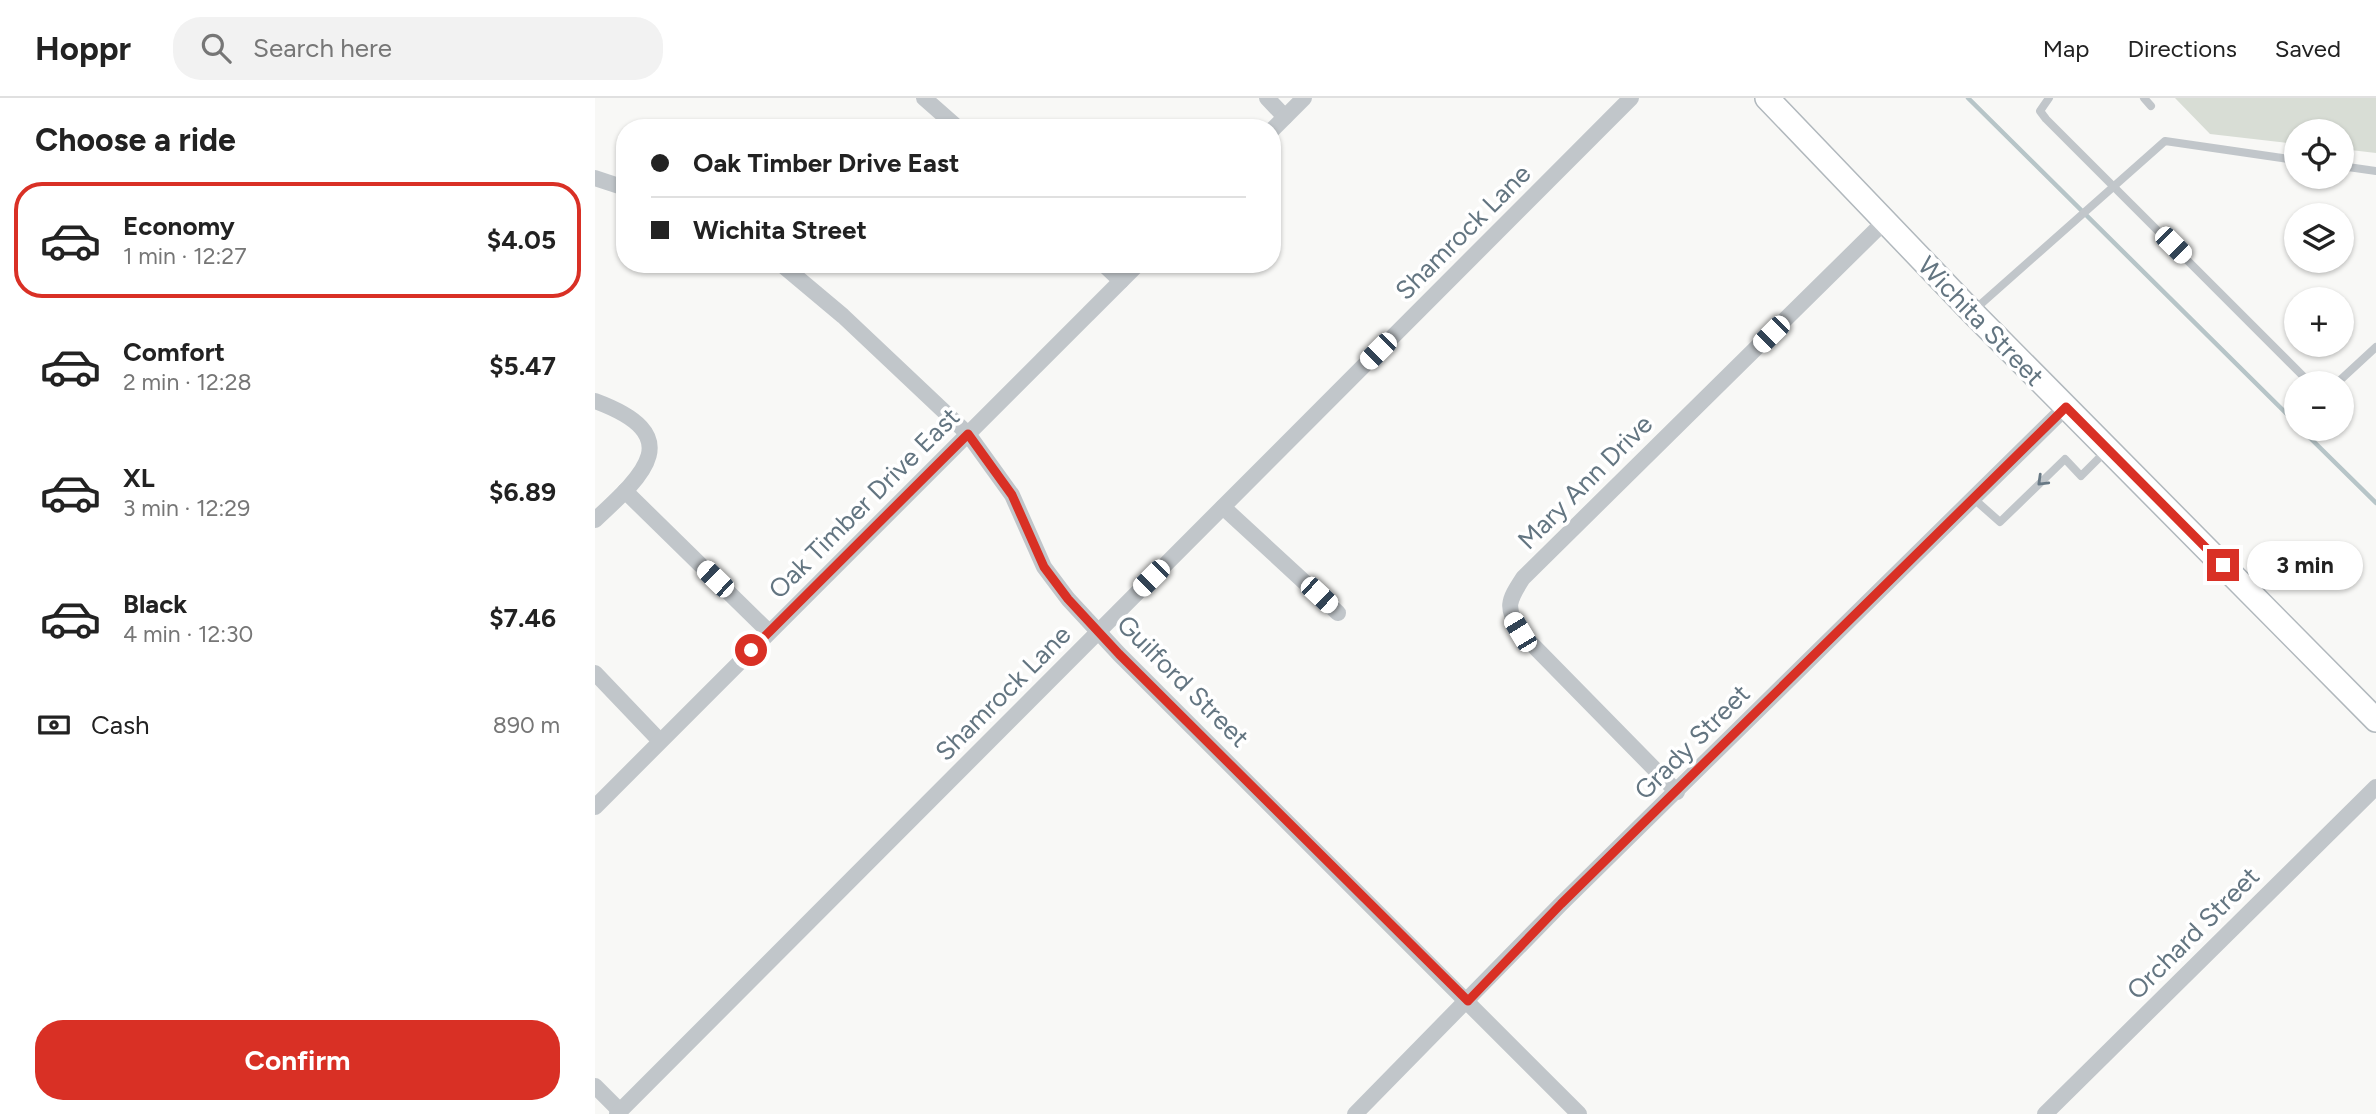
<!DOCTYPE html>
<meta charset="utf-8">
<style>
body{margin:0;font-family:Figtree,sans-serif;background:#f2f2f2;color:#222;height:100vh;display:flex;flex-direction:column;font-size:26px;white-space:nowrap}
*{box-sizing:border-box;margin:0}
p{font-size:23px;color:#767676}
.icon{flex:none;width:38px;height:38px;fill:none;stroke:currentColor;stroke-width:2;stroke-linecap:round;stroke-linejoin:round}
.map{position:relative;flex:1;overflow:hidden}
.details{display:flex;flex-direction:column;background:#fff;width:595px}
.details>*{flex:none}
.top-card{position:absolute;left:21px;top:21px;width:665px;height:154px;border-radius:28px;box-shadow:0 2px 5px #0004;display:grid;align-content:center;height:154px;padding:0 35px;background:#fff}
.tools{position:absolute;left:1689px;top:21px;display:grid;gap:14px}
.tools a{display:grid;place-items:center;width:70px;height:70px;border-radius:50%;background:#fff;box-shadow:0 2px 5px #0004;font-size:35px}
.end{position:absolute;width:32px;height:32px;margin:-16px;border:9px solid #d93025;background:#fff;box-shadow:0 0 0 4px #fff}
.from{border-radius:50%}
.bubble{position:absolute;height:49px;border-radius:24px;background:#fff;box-shadow:0 2px 5px #0004;font-size:23px;font-weight:700;line-height:49px;text-align:center}
.car{position:absolute;width:21px;height:42px;margin:-21px -10px;border-radius:9px;box-shadow:0 0 5px 2px #0007;background:linear-gradient(#fff 24%,#345 0 40%,#fff 0 76%,#345 0 86%,#fff 0)}
.top-card b{display:flex;align-items:center;gap:24px;height:66px;font-size:26px}
.top-card b+b{border-top:2px solid #e0e0e0}
.top-card i{width:18px;height:18px;background:#222}
ul{padding:0;list-style:none}
li{display:flex;align-items:center;gap:21px;height:116px;margin:0 14px 10px;padding:0 21px;border:4px solid transparent;border-radius:28px}
li div{flex:1}
li b{display:block;font-size:26px}
li em{font-style:normal;font-weight:700}
li.selected{border-color:#d93025}
li>.icon{width:63px;height:63px;stroke-width:1.5}
h2{padding:0 35px;font-size:32px;line-height:84px}
.pay{display:flex;align-items:center;gap:18px;height:77px;padding:0 35px;font-size:26px}
.pay p{margin-inline-start:auto}
.primary-button{display:flex;gap:14px;margin-top:auto;padding:14px 35px}
.primary-button a{flex:1;height:80px;border-radius:28px;background:#d93025;color:#fff;font-size:28px;font-weight:700;line-height:80px;text-align:center}
header{display:flex;align-items:center;gap:42px;box-sizing:border-box;height:98px;padding:0 35px;background:#fff;border-bottom:2px solid #e0e0e0}
header strong{font-size:33px}
nav{display:flex;gap:38px;margin-inline-start:auto;font-size:24px}
.search{width:490px;height:63px;background:#f2f2f2;display:flex;align-items:center;gap:18px;box-sizing:border-box;padding:0 24px;border-radius:28px;color:#767676;font-size:26px}
main{display:flex;flex:1;min-height:0}
.map>svg:first-child{display:block}
.green{fill:#d8ddd5}
.lines{fill:none;stroke-linecap:round;stroke-linejoin:round}
.stream{stroke:#b7c5c8;stroke-width:4.5}
.secondary-casing{stroke:#b1b8bd;stroke-width:26}
.lane{stroke:#c1c6ca;stroke-width:8}
.street{stroke:#c1c6ca;stroke-width:16}
.secondary{stroke:#fff;stroke-width:23}
.oneway{stroke:#687985}
.route{stroke:#d93025;stroke-width:9}
.labels{text-anchor:middle;dominant-baseline:central;stroke-width:7;stroke-linejoin:round;paint-order:stroke}
.street-label{font-size:26px;fill:#637581;stroke:#fff}
</style>
<header>
<strong>Hoppr</strong>
<div class="search"><svg class="icon" aria-label="search" viewBox="0 0 24 24"><circle cx="10" cy="10" r="6"/><path d="M15 15l6 6"/></svg>Search here</div>
<nav><a>Map</a><a>Directions</a><a>Saved</a></nav>
</header>
<main>
<section class="details">
<h2>Choose a ride</h2>
<ul>
<li class="selected"><svg class="icon" aria-label="car" viewBox="0 0 24 24"><path d="M5 17H2v-5l4-1 3-4h7l3 4 3 1v5h-3M9 17h6M6 11h13"/><circle cx="7" cy="17" r="2"/><circle cx="17" cy="17" r="2"/></svg><div><b>Economy</b><p>1 min · 12:27</p></div><em>$4.05</em></li>
<li><svg class="icon" aria-label="car" viewBox="0 0 24 24"><path d="M5 17H2v-5l4-1 3-4h7l3 4 3 1v5h-3M9 17h6M6 11h13"/><circle cx="7" cy="17" r="2"/><circle cx="17" cy="17" r="2"/></svg><div><b>Comfort</b><p>2 min · 12:28</p></div><em>$5.47</em></li>
<li><svg class="icon" aria-label="car" viewBox="0 0 24 24"><path d="M5 17H2v-5l4-1 3-4h7l3 4 3 1v5h-3M9 17h6M6 11h13"/><circle cx="7" cy="17" r="2"/><circle cx="17" cy="17" r="2"/></svg><div><b>XL</b><p>3 min · 12:29</p></div><em>$6.89</em></li>
<li><svg class="icon" aria-label="car" viewBox="0 0 24 24"><path d="M5 17H2v-5l4-1 3-4h7l3 4 3 1v5h-3M9 17h6M6 11h13"/><circle cx="7" cy="17" r="2"/><circle cx="17" cy="17" r="2"/></svg><div><b>Black</b><p>4 min · 12:30</p></div><em>$7.46</em></li>
</ul>
<div class="pay"><svg class="icon" aria-label="cash" viewBox="0 0 24 24"><path d="M3 7h18v10H3z"/><circle cx="12" cy="12" r="2"/></svg>Cash<p>890 m</p></div>
<div class="primary-button"><a>Confirm</a></div>
</section>
<div class="map">
<svg width="1781" height="1016" viewBox="0 0 1781 1016">
<rect width="100%" height="100%" fill="#f8f8f6"/>
<path class="green" d="M1580 0H1781V55L1747 51 1746 33H1701V46L1615 36Z"/>
<g class="lines">
<g class="stream">
<path d="M1373 0 1701 325"/>
<path d="M1706 331 1781 405"/>
</g>
<g class="secondary-casing">
<path id="secondary" d="M1172 0 1377 214 1781 622"/>
</g>
<g class="lane">
<path d="M1454 0 1445 13 1451 21 1715 285"/>
<path d="M1549 0 1556 8"/>
<path d="M1746 68 1781 73"/>
<path d="M1378 213 1570 43 1701 62"/>
<path d="M1742 285 1781 249"/>
<path d="M1379 401 1405 424 1470 361 1486 378 1511 353"/>
</g>
<g class="street">
<path d="M329 0 363 30"/>
<path d="M672 0 690 19"/>
<path d="M677 32 709 0"/>
<path d="M0 80 30 90"/>
<path d="M186 166 248 218 373 336 417 397 449 469 473 501 524 556 984 1016"/>
<path d="M508 166 526 183"/>
<path d="M0 303C92 337 51 375 0 422"/>
<path d="M30 393 174 534"/>
<path d="M628 409 743 515"/>
<path d="M0 575 65 643"/>
<path d="M1082 694 925 534C910 509 913 503 928 480L1289 124"/>
<path d="M0 709 543 166"/>
<path d="M0 988 25 1013"/>
<path d="M22 1016 1036 0"/>
<path d="M760 1016 966 806 1471 309"/>
<path d="M1450 1016 1781 689"/>
</g>
<use href="#secondary" class="secondary"/>
</g>
<defs><path id="oneway-chevron" d="M-2-3.5L2.5 0L-2 3.5" fill="none" stroke-width="1.6" stroke-linecap="round" stroke-linejoin="round" transform="scale(1.75)"/></defs>
<use class="oneway" href="#oneway-chevron" transform="translate(1447 383) rotate(136)"/>
<g class="lines">
<path class="route" d="M156 552 373 336 417 397 449 469 473 501 524 556 873 903 966 806 1471 309 1628 467"/>
</g>
<g class="labels">
<g class="street-label">
<text transform="translate(868 134) rotate(-45)">Shamrock Lane</text>
<text transform="translate(1386 223) rotate(46)">Wichita Street</text>
<text transform="translate(990 384) rotate(-45)">Mary Ann Drive</text>
<text transform="translate(269 405) rotate(-45)">Oak Timber Drive East</text>
<text transform="translate(588 583) rotate(45)">Guilford Street</text>
<text transform="translate(408 595) rotate(-45)">Shamrock Lane</text>
<text transform="translate(1097 644) rotate(-45)">Grady Street</text>
<text transform="translate(1598 835) rotate(-45)">Orchard Street</text>
</g>
</g>
</svg>
<div class="tools">
<a><svg class="icon" aria-label="locate" viewBox="0 0 24 24"><circle cx="12" cy="12" r="6"/><path d="M12 2v4M12 18v4M2 12h4M18 12h4"/></svg></a>
<a><svg class="icon" aria-label="layers" viewBox="0 0 24 24"><path d="M12 4l9 5-9 5-9-5zM3 14l9 5 9-5"/></svg></a>
<a>+</a>
<a>−</a>
</div>
<i class="end from" style="left:156px;top:552px"></i>
<i class="end" style="left:1628px;top:467px"></i>
<div class="bubble" style="left:1652px;top:443px;width:116px">3 min</div>
<i class="car" style="left:1578px;top:147px;rotate:135deg"></i>
<i class="car" style="left:1176px;top:236px;rotate:225deg"></i>
<i class="car" style="left:783px;top:253px;rotate:225deg"></i>
<i class="car" style="left:556px;top:480px;rotate:225deg"></i>
<i class="car" style="left:120px;top:481px;rotate:314deg"></i>
<i class="car" style="left:724px;top:497px;rotate:133deg"></i>
<i class="car" style="left:925px;top:534px;rotate:329deg"></i>
<div class="top-card">
<b><i class="from"></i>Oak Timber Drive East</b>
<b><i></i>Wichita Street</b>
</div>
</div>
</main>
